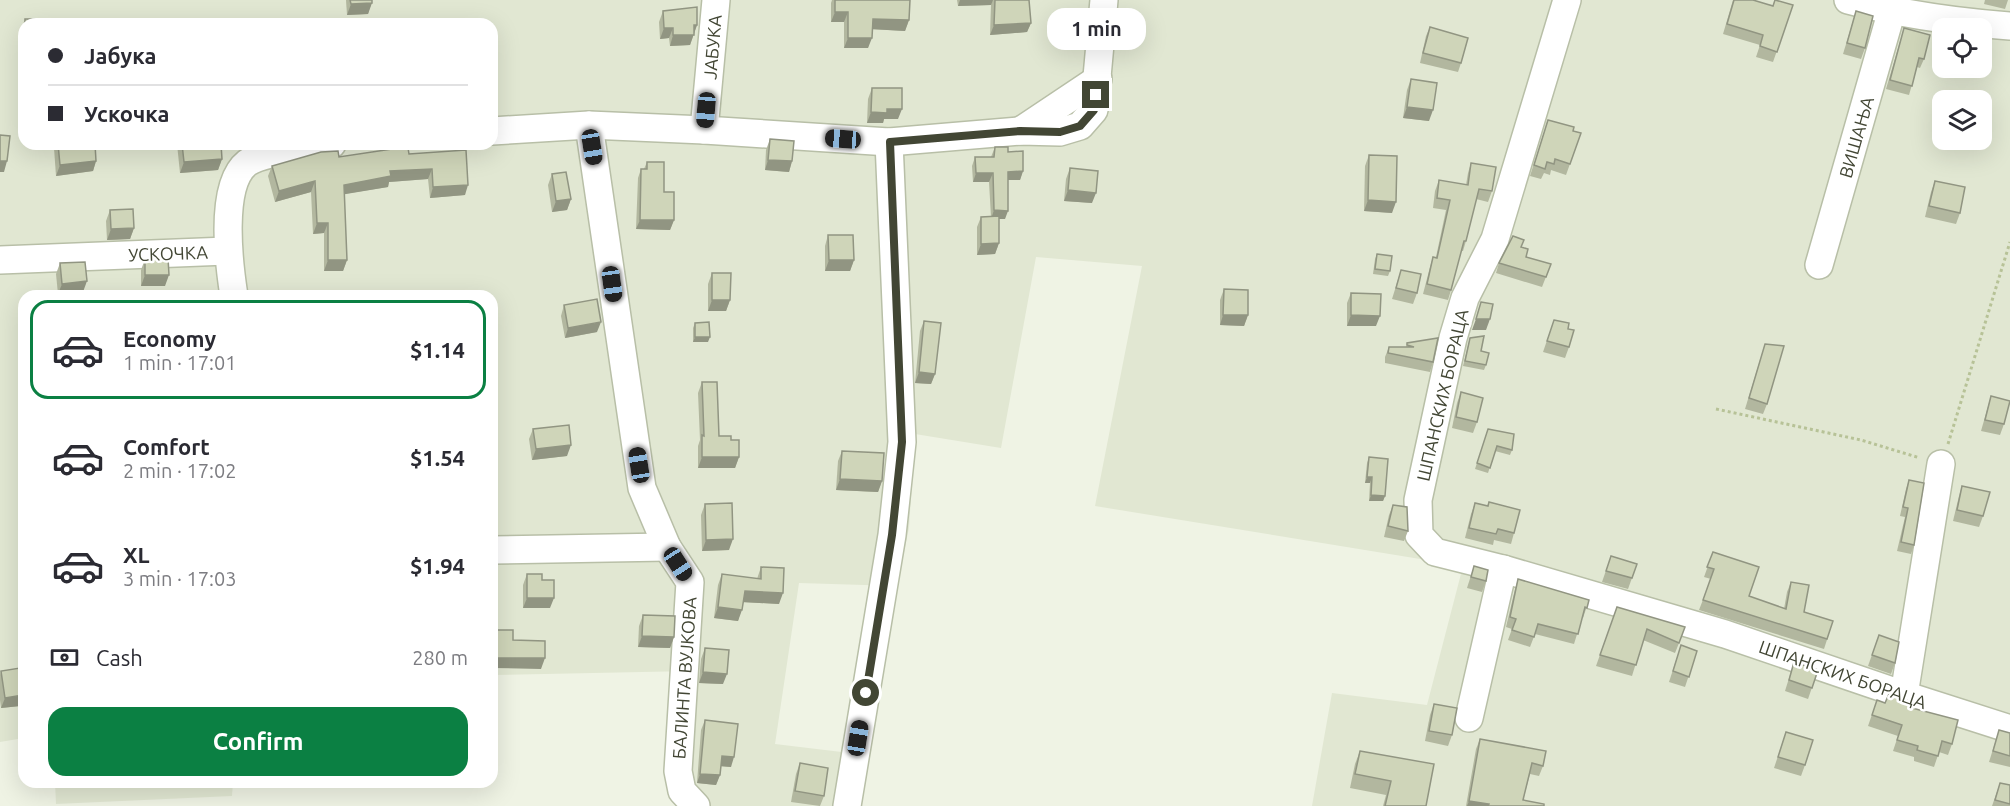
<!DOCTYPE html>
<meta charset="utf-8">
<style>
body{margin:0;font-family:Ubuntu,sans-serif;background:#f2f2f3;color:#2b2b33;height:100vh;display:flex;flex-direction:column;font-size:22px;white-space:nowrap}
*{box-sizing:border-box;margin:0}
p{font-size:20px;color:#7c7c81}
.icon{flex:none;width:33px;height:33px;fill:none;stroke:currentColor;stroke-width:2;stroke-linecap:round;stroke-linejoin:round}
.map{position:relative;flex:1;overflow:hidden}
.details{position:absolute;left:18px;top:290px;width:480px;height:498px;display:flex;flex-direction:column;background:#fff;border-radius:18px;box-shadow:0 6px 24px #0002}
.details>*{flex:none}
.hud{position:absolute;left:18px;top:18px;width:480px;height:132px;border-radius:18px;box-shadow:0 6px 24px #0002;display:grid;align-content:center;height:132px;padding:0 30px;background:#fff}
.tools{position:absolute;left:1932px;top:18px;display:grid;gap:12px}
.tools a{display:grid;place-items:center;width:60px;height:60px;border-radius:12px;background:#fff;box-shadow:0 6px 24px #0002;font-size:30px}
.end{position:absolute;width:27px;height:27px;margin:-14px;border:8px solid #424634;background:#fff;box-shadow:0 0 0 3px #fff}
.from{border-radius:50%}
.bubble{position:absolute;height:42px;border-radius:18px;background:#fff;box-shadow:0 6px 24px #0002;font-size:20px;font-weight:600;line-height:42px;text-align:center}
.car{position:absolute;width:18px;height:36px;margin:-18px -9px;border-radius:8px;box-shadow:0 0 4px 2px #0007;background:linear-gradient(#222 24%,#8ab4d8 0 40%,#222 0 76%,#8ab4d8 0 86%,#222 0)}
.hud b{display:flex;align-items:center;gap:21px;height:57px;font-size:22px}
.hud b+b{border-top:2px solid #e1e1e2}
.hud i{width:15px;height:15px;background:#2b2b33}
ul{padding:10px 0 0;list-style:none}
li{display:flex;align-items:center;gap:18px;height:99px;margin:0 12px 9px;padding:0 18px;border:3px solid transparent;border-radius:18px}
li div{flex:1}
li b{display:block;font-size:22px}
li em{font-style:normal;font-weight:600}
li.active{border-color:#0b8043}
li>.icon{width:54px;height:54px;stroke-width:1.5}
.pay{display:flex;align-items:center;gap:15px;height:66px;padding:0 30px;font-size:22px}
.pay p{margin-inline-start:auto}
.primary-button{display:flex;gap:12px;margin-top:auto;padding:12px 30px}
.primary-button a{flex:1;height:69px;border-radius:18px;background:#0b8043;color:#fff;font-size:24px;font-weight:600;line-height:69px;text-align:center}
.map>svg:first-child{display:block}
.residential{fill:#e1e7d2;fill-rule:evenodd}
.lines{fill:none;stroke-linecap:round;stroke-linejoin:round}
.minor-casing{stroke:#b8bfa7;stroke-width:30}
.path{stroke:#b7c297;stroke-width:3;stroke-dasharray:3 3;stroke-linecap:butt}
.minor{stroke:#fff;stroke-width:27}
.wall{fill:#b2b79f}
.shaded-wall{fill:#919582}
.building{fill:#cfd5b9;stroke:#919582;stroke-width:1.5}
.route{stroke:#424634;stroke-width:8}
.labels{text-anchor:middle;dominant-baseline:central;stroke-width:5;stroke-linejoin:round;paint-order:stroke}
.street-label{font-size:18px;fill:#424634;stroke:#fff}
</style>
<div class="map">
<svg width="2010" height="806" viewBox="0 0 2010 806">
<rect width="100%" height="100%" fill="#eff3e4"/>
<g class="residential">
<path d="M0 0H2010V806H1312L1332 693 1427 705 1463 566 1095 506 1142 266 1036 257 1001 448 915 434 909 528 897 586 799 583 775 744 850 753 845 806H686L691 671 492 675V296H24V738L0 742ZM24 24H492V144H24ZM1942 28H1982V68H1942ZM1942 100H1982V140H1942Z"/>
<path d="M55 782H233L232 796 56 804Z"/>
</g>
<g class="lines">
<g class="minor-casing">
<g id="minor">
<path d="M1567 0 1495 239 1465 298 1453 338 1418 500 1419 535 1435 552 1503 569 1725 634 1904 695 2010 729"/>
<path d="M1848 0C1900 14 1956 22 2010 26"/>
<path d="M589 125 642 488 667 547 690 582 678 771 682 791 696 806"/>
<path d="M704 130 716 0"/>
<path d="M492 131 589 125 704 130 889 142 1020 131 1060 132 1080 126 1094 110 1104 0"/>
<path d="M1020 131 1098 79"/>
<path d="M0 260 227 251"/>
<path d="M1819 265 1892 10"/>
<path d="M234 296C229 264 219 185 247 163 263 151 311 148 332 144"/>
<path d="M492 550 667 547"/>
<path d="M1904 695 1941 464"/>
<path d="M1469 718 1503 569"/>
<path d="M847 806 892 535 902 442 889 142"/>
</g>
</g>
<g class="path">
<path d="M1716 409 1861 440 1920 458"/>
<path d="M1948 444 2010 242"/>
</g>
<use href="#minor" class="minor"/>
</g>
<g class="wall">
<path d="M346 0H372L368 14 347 15Z"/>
<path d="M832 0H910L909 20 905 31 872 29 868 48H844V22H831V3Z"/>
<path d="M957 0H1029L1031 23 1027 32 990 35 991 5 958 6Z"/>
<path d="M1733 0 1772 5H1793L1773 62 1756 57 1760 45 1723 34Z"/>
<path d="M1985 0H2008L2005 9 1984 4Z"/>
<path d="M663 11 697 25 690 45 670 46 669 38 660 39 659 22Z"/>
<path d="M1856 11 1865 48 1861 59 1843 54Z"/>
<path d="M25 19 65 24H24V62H21V30Z"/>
<path d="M1943 24 1942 28V52L1937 51 1940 34Z"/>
<path d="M1430 27 1461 63 1458 72 1420 63 1426 36Z"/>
<path d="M1904 28 1924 59 1920 68 1917 67 1909 95 1886 89Z"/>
<path d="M1411 79 1429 121 1403 118 1407 90Z"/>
<path d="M872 88 898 119H884L883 123H867L868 99Z"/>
<path d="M1548 120 1573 131 1581 133 1566 175 1551 170 1550 175 1544 173 1541 179 1530 176Z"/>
<path d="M770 139 792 161 789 172 765 170 766 150Z"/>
<path d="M55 144H95L96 161 93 171 56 176 54 148Z"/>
<path d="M177 144H221L222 159 218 170 180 173Z"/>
<path d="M995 147 1008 152 1023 171 1020 180H1008L1005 219H999V243L995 254 977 255V227L981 217H991L989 182H973L972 166 975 157H991Z"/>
<path d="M466 150 465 195 430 198 428 179 389 182 388 187 344 194 347 260 343 271H324V233L313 234 311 192 275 202 268 176 272 166 339 157 409 154Z"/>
<path d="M1369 155 1392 213 1364 211 1365 166Z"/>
<path d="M647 162 664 192 674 220 670 230 636 229 638 178 641 169H644Z"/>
<path d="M1471 163 1492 191 1488 202 1476 199 1466 241 1463 251H1461L1451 290 1448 300 1423 294 1430 267 1433 257H1436L1446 210 1433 208 1435 191 1439 180 1466 185 1468 173Z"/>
<path d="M1070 168 1092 203 1064 201 1066 179Z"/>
<path d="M552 174 571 199 567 210 552 212 548 185Z"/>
<path d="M1935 181 1960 213 1956 224 1925 217 1931 192Z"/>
<path d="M110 210 134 228 130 239 107 240 106 221Z"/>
<path d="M828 235 854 260 850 271H825V246Z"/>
<path d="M1521 247 1526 257 1551 264 1542 287 1496 273 1499 263Z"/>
<path d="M1377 254 1390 271 1388 276 1373 274 1375 259Z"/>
<path d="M145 259 165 286H141V270Z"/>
<path d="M60 263 83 292 58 294 56 274Z"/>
<path d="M1401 270 1417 293 1413 304 1392 299Z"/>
<path d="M712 273 730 300 726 311H708V284Z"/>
<path d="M1224 289 1248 315 1244 326 1220 325V300Z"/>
<path d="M1351 293 1376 326H1347V303Z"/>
<path d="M564 305 597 332 565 338 561 316Z"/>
<path d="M1554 320 1569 347 1565 358 1543 352Z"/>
<path d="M924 321 935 374 931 384 915 383 920 331Z"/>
<path d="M695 323 708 342H693V328Z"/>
<path d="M1470 338 1481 351 1486 365 1484 370 1463 366Z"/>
<path d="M1407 343 1433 362 1430 372 1385 363V357L1389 347H1406Z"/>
<path d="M1765 344 1767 404 1763 414 1745 409Z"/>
<path d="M702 382 719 436 731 440 739 457 735 468H698V446L700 440 698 393Z"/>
<path d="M1461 392 1477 422 1473 433 1452 428 1457 403Z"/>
<path d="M1991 396 2004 424 2000 435 1981 431Z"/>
<path d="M533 429 567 456 532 460 529 439Z"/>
<path d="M1488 429 1512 450 1510 455 1495 451 1488 473 1475 469Z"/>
<path d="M842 451 882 481 878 492 836 490 838 461Z"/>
<path d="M1369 457 1385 496 1383 501H1369L1370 483H1365L1367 463Z"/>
<path d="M1909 480 1914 545 1911 554 1897 551 1905 517 1900 516 1906 489Z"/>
<path d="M1962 486 1983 516 1979 527 1953 521 1959 496Z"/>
<path d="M1489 502 1514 533 1511 544 1494 540 1493 545 1465 538 1471 514 1475 503 1487 506Z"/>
<path d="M705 504 729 550 702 551 701 515Z"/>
<path d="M1393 505 1408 531 1404 541 1384 537 1389 515Z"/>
<path d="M1713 552 1749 596 1784 609 1787 592 1791 582 1804 612 1833 621 1824 649 1699 610 1711 579 1704 577Z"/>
<path d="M1611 556 1637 564 1628 589 1602 582Z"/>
<path d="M1474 566 1486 581 1482 592 1467 588Z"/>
<path d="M761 567 779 604 743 602 738 621 714 618 718 585 722 574 757 579Z"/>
<path d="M527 574 542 580 550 608H523V585Z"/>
<path d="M1518 579 1589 600 1583 618H1582L1574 644 1535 634 1530 647 1508 640 1512 629 1506 627 1515 589Z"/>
<path d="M1617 607 1681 638 1675 653 1643 640 1632 676 1596 666Z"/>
<path d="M643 615 674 637 670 648 638 647 639 626Z"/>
<path d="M1879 635 1895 663 1891 674 1868 666Z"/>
<path d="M1681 645 1697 651 1685 687 1669 682Z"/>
<path d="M705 648 723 684 699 683 701 659Z"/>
<path d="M1794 662 1818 670 1808 699 1785 691Z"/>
<path d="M1 671 20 706 1 708 0 700V675Z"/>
<path d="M1877 700 1885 703 1912 708 1952 744 1948 755 1939 752 1934 767 1914 761V757L1893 751 1898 736 1868 726Z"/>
<path d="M1434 704 1452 735 1448 746 1425 741 1430 715Z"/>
<path d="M705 720 731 767 721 766 720 775 716 785 697 783 701 730Z"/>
<path d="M1999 730 2010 733V767L1989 762Z"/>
<path d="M1786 732 1805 765 1801 776 1774 768Z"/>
<path d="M1480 739 1543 766 1539 776 1530 774 1523 800 1544 806H1466L1476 749Z"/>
<path d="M1360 751 1426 806H1383L1386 795 1350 788 1355 764Z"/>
<path d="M800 763 824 796 820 806 791 802 796 774Z"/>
<path d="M2000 783 2010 785V806H1992Z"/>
</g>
<g class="shaded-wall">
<path d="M960 0H993L991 5 958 6Z"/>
<path d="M372 3 368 14 347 15 351 4Z"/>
<path d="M835 12H848L844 22H831Z"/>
<path d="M873 19 909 20 905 31 869 29Z"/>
<path d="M1031 23 1027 32 990 35 994 25Z"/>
<path d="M694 25H697L690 45 670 46 673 35Z"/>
<path d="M664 28H673L669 38 660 39Z"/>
<path d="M848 38H872L868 48H844Z"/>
<path d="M1407 107 1433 110 1429 121 1403 118Z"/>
<path d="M887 109H902L898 119H884L883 123H867L871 112Z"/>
<path d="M222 159 218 170 180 173 184 162Z"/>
<path d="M768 160 792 161 789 172 765 170Z"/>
<path d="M0 161H7L4 172H0Z"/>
<path d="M96 161 93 171 56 176 60 165Z"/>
<path d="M432 169 428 179 389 182 388 187 340 195 344 185 390 171Z"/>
<path d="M1023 171 1020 180H1005L1008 172Z"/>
<path d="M976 173H993L989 182H973Z"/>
<path d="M315 181 311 192 275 202 279 191Z"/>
<path d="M468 185 465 195 430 198 433 187Z"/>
<path d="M1068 190 1096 193 1092 203 1064 201Z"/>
<path d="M571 199 567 210 552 212 556 201Z"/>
<path d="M1368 200 1396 202 1392 213 1364 211Z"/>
<path d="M994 210 1008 211 1005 219H991Z"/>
<path d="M640 220H674L670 230 636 229Z"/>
<path d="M317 223H328L324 233 313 234Z"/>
<path d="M134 228 130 239 107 240 111 229Z"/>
<path d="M999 243 995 254 977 255 981 244Z"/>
<path d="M328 260H347L343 271H324Z"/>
<path d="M829 260H854L850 271H825Z"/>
<path d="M145 275H169L165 286H141Z"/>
<path d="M87 281 83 292 58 294 62 284Z"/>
<path d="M712 300H730L726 311H708Z"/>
<path d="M1223 315H1248L1244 326 1220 325Z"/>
<path d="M1351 315 1380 316 1376 326H1347Z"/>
<path d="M1476 319H1490L1486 330H1472Z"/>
<path d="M601 322 597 332 565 338 568 328Z"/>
<path d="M695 337H710L708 342H693Z"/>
<path d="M919 372 935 374 931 384 915 383Z"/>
<path d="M571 445 567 456 532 460 536 449Z"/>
<path d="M702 457H739L735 468H698Z"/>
<path d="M1367 477H1372L1370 483H1365Z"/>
<path d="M840 479 882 481 878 492 836 490Z"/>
<path d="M1371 495 1385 496 1383 501H1369Z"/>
<path d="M733 539 729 550 702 551 706 540Z"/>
<path d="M745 591 783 593 779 604 741 602Z"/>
<path d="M527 598H554L550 608H523Z"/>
<path d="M718 607 742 610 738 621 714 618Z"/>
<path d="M642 636 674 637 670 648 638 647Z"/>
<path d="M492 658H545L541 669 492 668Z"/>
<path d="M703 672 727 674 723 684 699 683Z"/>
<path d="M23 695 20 706 1 708 5 698Z"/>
<path d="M722 756 734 757 731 767 718 766Z"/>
<path d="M700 774 720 775 716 785 697 783Z"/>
<path d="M1469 801 1489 804 1488 806H1467Z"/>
</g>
<g class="building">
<path d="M350 0H372V3L351 4Z"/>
<path d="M835 0H910L909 20 873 19 872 38H848V12H835Z"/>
<path d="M995 0H1029L1031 23 994 25Z"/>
<path d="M1734 0H1753L1773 6 1775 0 1793 5 1777 52 1760 46 1763 35 1727 24Z"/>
<path d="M697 7V25H694V35H673V28H664L663 11Z"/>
<path d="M1856 11 1873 16 1865 48 1847 43Z"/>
<rect x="25" y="19" width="40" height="5"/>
<path d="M1943 24 1977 28H1943Z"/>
<path d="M1430 27 1468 38 1461 63 1423 53Z"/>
<path d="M1904 28 1930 35 1924 59 1919 58 1912 86 1890 80Z"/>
<path d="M1411 79 1437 83 1433 110 1407 107Z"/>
<path d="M872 88H902V109H887V113L871 112Z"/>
<path d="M1548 120 1574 127 1573 131 1581 133 1570 164 1555 159 1554 164 1547 162 1545 169 1534 165Z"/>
<path d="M0 135 10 136 7 161H0Z"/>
<path d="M770 139 794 141 792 161 768 160Z"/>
<path d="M58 144H95L96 161 60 165Z"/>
<path d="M182 144H221L222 159 184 162Z"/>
<path d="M995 147H1008V152L1023 151V171L1008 172V211L994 210 993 173H976L975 157H994Z"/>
<path d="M408 148 409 154 466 150 468 185 433 187 432 169 390 171 391 176 344 185 347 260H328V223H317L315 181 279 191 272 166 321 152 338 151 339 157 392 149Z"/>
<path d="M1369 155 1397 156 1396 202 1368 200Z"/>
<path d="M647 162H664V192H674V220H640L641 169H647Z"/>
<path d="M1471 163 1496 167 1492 191 1479 189 1466 241H1464L1451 290 1427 284 1433 257 1437 258 1450 200 1437 198 1439 180 1468 185Z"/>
<path d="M1070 168 1098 171 1096 193 1068 190Z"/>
<path d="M566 172 571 199 556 201 552 174Z"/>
<path d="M1935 181 1965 187 1960 213 1929 206Z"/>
<path d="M133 209 134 228 111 229 110 210Z"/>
<path d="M999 216V243L981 244V217Z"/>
<path d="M828 235H853L854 260H829Z"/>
<path d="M1513 236 1524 240 1521 247 1528 249 1526 257 1551 264 1546 277 1499 263Z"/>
<path d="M1377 254 1392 256 1390 271 1375 269Z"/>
<path d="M168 258 169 275H145V259Z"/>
<path d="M85 262 87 281 62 284 60 263Z"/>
<path d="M1401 270 1421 274 1417 293 1396 288Z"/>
<path d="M712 273H731L730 300H712Z"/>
<path d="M1224 289 1248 290V315H1223Z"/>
<path d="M1351 293 1381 294 1380 316 1351 315Z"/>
<path d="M597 299 601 322 568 328 564 305Z"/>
<path d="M1481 302 1493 304 1490 319H1476Z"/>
<path d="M1554 320 1569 323 1568 329 1574 330 1569 347 1547 341Z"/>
<path d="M924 321 941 323 935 374 919 372Z"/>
<path d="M709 322 710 337H695V323Z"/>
<path d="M1484 336 1481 351 1489 353 1486 365 1465 361 1470 338Z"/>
<path d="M1438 338 1433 362 1388 353 1389 347H1414L1407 345V343Z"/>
<path d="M1765 344 1784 346 1767 404 1749 398Z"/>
<path d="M702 382H717L719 436H731V440H739V457H702V435L704 436Z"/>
<path d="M1461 392 1483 398 1477 422 1456 417Z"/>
<path d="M1991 396 2010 401 2004 424 1985 420Z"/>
<path d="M569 425 571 445 536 449 533 429Z"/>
<path d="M1488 429 1514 434 1512 450 1497 446 1490 468 1477 463Z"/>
<path d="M842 451 884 453 882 481 840 479Z"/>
<path d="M1369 457 1388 459 1385 496 1371 495 1372 477H1367Z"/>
<path d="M1909 480 1924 483 1914 545 1901 542 1908 508 1903 507Z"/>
<path d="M1962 486 1990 492 1983 516 1957 510Z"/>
<path d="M1489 502 1520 510 1514 533 1498 529 1496 534 1469 528 1475 503 1488 506Z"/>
<path d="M732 503 733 539 706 540 705 504Z"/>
<path d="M1393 505 1407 507 1408 531 1388 526Z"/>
<path d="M1713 552 1759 567 1749 596 1786 609 1791 582 1809 585 1804 612 1833 621 1827 639 1703 600 1714 569 1707 567Z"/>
<path d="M1611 556 1637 564 1632 578 1606 571Z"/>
<path d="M1474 566 1488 570 1486 581 1471 577Z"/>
<path d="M761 567 784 568 783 593 745 591 742 610 718 607 722 574 761 579Z"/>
<path d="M527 574H542V580H554V598H527Z"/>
<path d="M1518 579 1589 600 1587 608 1585 607 1578 634 1538 624 1534 637 1512 630 1516 619 1510 617Z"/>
<path d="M1617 607 1685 627 1679 643 1647 629 1636 665 1600 655Z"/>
<path d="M643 615 675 616 674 637 642 636Z"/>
<path d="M492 630H513V640L545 641V658H492Z"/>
<path d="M1879 635 1899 642 1895 663 1872 655Z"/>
<path d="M1681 645 1697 651 1689 677 1673 671Z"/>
<path d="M705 648 729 650 727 674 703 672Z"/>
<path d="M1794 662 1818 670 1812 688 1789 680Z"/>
<path d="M20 668 23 695 5 698 1 671Z"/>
<path d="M1889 694 1914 703 1912 708 1958 720 1952 744 1942 741 1938 756 1917 750 1918 746 1897 740 1902 725 1872 715 1877 700 1885 703Z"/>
<path d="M1434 704 1457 708 1452 735 1429 731Z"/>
<path d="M705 720 738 724 734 757 722 756 720 775 700 774Z"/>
<path d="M1999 730 2010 733V756L1993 751Z"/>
<path d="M1786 732 1813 740 1805 765 1778 757Z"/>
<path d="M1480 739 1546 751 1543 766 1532 763 1523 800 1544 804V806H1488L1489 804 1469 801Z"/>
<path d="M1360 751 1434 764 1426 806H1385L1391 781 1355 774Z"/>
<path d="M800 763 828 768 824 796 795 791Z"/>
<path d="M2000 783 2010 785V804L1995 800Z"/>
</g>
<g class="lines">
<path class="route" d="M866 693 892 535 902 442 890 142 1020 131 1060 132 1080 126 1094 110 1096 95"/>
</g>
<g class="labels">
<g class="street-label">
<text transform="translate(712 47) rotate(-85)">ЈАБУКА</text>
<text transform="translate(1856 137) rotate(-74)">ВИШАЊА</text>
<text transform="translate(168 253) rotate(-2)">УСКОЧКА</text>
<text transform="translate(1442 395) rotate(-77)">ШПАНСКИХ БОРАЦА</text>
<text transform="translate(1843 674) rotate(19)">ШПАНСКИХ БОРАЦА</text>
<text transform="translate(684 678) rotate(-86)">БАЛИНТА ВУЈКОВА</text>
</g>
</g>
</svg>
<div class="tools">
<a><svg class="icon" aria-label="locate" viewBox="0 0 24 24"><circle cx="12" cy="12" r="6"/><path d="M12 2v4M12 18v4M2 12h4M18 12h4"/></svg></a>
<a><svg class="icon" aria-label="layers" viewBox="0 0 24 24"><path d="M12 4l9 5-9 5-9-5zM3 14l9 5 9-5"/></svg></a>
</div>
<i class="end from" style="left:866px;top:693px"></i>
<i class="end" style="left:1096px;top:95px"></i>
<div class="bubble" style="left:1047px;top:8px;width:99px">1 min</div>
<i class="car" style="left:706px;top:110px;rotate:185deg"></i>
<i class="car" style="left:843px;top:139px;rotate:274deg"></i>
<i class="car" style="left:592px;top:147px;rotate:171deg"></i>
<i class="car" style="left:612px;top:284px;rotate:172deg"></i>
<i class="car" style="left:639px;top:465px;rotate:351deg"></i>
<i class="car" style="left:678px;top:564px;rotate:147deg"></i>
<i class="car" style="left:858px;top:738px;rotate:9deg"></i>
<div class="hud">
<b><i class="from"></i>Јабука</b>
<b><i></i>Ускочка</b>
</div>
<section class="details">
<ul>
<li class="active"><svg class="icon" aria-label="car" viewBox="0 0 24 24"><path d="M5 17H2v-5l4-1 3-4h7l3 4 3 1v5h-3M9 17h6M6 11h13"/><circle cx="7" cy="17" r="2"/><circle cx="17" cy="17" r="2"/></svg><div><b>Economy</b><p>1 min · 17:01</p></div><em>$1.14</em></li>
<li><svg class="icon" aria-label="car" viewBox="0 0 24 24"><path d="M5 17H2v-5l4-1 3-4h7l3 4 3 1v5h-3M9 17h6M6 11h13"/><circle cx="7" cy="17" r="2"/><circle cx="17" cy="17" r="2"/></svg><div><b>Comfort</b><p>2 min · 17:02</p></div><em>$1.54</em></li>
<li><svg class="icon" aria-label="car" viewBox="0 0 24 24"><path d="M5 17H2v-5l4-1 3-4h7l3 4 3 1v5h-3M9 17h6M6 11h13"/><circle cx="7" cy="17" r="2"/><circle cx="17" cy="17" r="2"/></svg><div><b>XL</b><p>3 min · 17:03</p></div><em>$1.94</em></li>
</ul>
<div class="pay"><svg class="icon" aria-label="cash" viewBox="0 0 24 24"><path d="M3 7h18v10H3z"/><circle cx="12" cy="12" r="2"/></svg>Cash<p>280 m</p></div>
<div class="primary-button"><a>Confirm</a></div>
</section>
</div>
